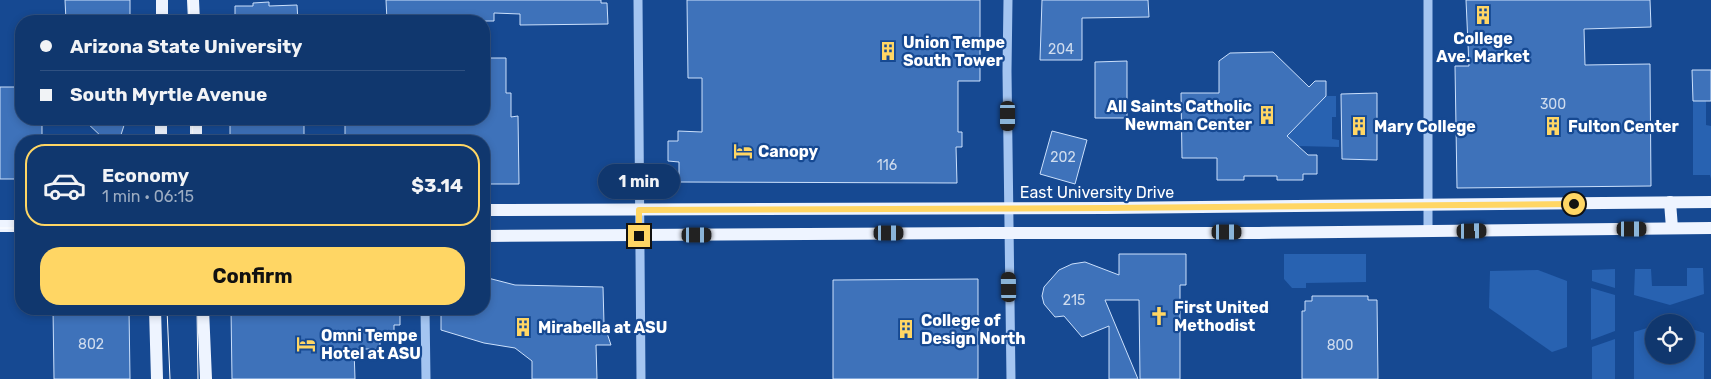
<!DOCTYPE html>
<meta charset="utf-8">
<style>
body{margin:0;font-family:Rubik,sans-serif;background:#1e4276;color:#f1f3f6;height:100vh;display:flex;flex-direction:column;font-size:19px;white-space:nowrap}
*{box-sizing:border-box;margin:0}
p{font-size:16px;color:#9cacc2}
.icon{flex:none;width:28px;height:28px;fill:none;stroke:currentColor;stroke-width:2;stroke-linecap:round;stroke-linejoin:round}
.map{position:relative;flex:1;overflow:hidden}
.sheet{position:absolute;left:15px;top:135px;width:475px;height:180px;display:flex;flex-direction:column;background:#10376e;border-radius:20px;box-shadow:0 2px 8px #0003,0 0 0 1px #305181}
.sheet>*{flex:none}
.hud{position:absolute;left:15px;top:15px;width:475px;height:110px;border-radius:20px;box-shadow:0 2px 8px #0003,0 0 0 1px #305181;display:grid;align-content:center;height:110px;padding:0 25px;background:#10376e}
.fabs{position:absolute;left:1645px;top:314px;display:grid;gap:10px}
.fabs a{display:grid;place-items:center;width:50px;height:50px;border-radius:50%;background:#10376e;box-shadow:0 2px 8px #0003,0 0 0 1px #305181;font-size:25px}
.end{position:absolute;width:22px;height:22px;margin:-11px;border:6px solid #ffd664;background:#111;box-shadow:0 0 0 2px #111}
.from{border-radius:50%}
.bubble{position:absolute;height:35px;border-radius:18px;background:#10376e;box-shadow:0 2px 8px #0003,0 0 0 1px #305181;font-size:16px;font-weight:700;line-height:35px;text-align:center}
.car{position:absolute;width:15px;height:30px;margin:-15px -8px;border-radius:6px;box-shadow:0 0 4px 1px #0007;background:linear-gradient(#222 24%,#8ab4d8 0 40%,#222 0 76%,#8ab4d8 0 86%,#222 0)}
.hud b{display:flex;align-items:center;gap:18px;height:48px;font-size:19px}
.hud b+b{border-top:1px solid #305181}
.hud i{width:12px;height:12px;background:#f1f3f6}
ul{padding:9px 0 0;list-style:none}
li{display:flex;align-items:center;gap:15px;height:82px;margin:0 10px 8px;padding:0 15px;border:2px solid transparent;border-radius:20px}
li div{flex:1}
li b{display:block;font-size:19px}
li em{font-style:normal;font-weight:700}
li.current{border-color:#ffd664}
li>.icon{width:45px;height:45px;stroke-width:1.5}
.action{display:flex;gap:10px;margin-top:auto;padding:10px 25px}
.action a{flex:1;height:58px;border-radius:20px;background:#ffd664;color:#111;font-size:20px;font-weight:700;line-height:58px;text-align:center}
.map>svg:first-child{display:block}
.green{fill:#2862b1}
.building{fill:#3e72ba;stroke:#cbe0fc}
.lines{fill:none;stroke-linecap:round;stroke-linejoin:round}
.minor{stroke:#a4c5f1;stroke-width:9}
.major{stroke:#eef4ff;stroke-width:12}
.tram{stroke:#fff;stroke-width:1}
.route{stroke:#ffd664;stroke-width:6}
.labels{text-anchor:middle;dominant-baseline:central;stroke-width:4.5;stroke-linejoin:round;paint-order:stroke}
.number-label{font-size:14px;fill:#cfdcee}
.poi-label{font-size:16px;font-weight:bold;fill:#fff;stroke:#164992;text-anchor:start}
.street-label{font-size:16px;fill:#fff;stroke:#164992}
</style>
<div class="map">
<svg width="1711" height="379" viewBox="0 0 1711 379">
<rect width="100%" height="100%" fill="#164992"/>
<g class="green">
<path d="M1326 96H1336V117H1332V139L1339 140V147L1298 146 1287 136Z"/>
<path d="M1693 101H1706V125L1711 126V179L1710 175H1693Z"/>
<path d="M1284 254H1366V282L1306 283V288H1292L1284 279Z"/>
<path d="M1687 268H1703L1704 294 1670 305 1634 295 1635 269H1651L1652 286H1687Z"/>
<path d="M1615 269V288L1592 281V270Z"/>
<path d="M1538 270 1567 281V347L1552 352 1489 308 1490 271Z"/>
<path d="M1591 288 1615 295V331L1591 340Z"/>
<path d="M1654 326V355H1686V327L1704 333V379H1634V332Z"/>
<path d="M1615 339V379H1592V347Z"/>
</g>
<g class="building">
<path d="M65 0H130V16H128V21H66Z"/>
<path d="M386 0H601V3H607L608 24 520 25V14L494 13V21H387Z"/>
<path d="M687 0H980V81H958V132H962V147H956L957 183 679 182V162L668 161V141H678V131L702 132V78H688Z"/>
<path d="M1042 0H1148L1149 17 1082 18V60H1040Z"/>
<path d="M1466 0H1650L1651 27 1584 29 1585 65 1650 64 1651 186 1457 188 1455 66H1469Z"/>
<path d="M269 2V6L297 5 298 21H235V6H253V3Z"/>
<path d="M1273 52 1309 87 1315 81H1326V96L1287 136 1308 155H1317V174H1303V180H1277V176H1244V180H1217V158H1182L1181 93H1219V61L1230 53Z"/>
<path d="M484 58H506V93H511V117L518 116 519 184H484V141H345V123L473 122V119H484Z"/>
<path d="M1127 61V118H1095V62Z"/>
<path d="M1692 70H1711V101H1693Z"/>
<path d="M0 87H21V119L42 120V141H21V179H0Z"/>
<path d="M1377 93V160L1342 159 1341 94Z"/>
<path d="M83 119H126L120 138 113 141 105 140Z"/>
<rect x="230" y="119" width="74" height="22"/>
<path d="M1052 131 1087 140 1075 184 1040 174Z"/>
<path d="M1119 254H1186V285H1180V379H1140L1139 300H1105L1138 379H1109V326L1082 337 1064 316 1055 317 1044 304 1042 296 1044 287 1059 270 1072 264 1085 262 1119 275Z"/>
<path d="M484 277 515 285 603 287 604 324 611 345H596L597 379H532V361L515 348 484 343 441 330V309H484Z"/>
<path d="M978 279V379H833V280Z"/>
<path d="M1312 296H1368V300H1377L1378 379H1302V311H1305V301H1312Z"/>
<path d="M53 309H129L130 379H54Z"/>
<path d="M231 309H400V325H394V337H380V349H354L355 379H232Z"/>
</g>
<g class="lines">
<g class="minor">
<path d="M638 0 641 379"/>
<path d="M1008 0 1007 71 1011 379"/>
<path d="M1428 0V231"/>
<path d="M425 309 426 379"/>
</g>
<g class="major">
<path d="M193 0 194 21"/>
<path d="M162 21V0"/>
<path d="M161 141V119"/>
<path d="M196 141V119"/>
<path d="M1670 202 1672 228"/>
<path d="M484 210 1106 208 1711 202"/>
<path d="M0 226H21"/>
<path d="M484 236 985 233H1258L1711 228"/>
<path d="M155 309 157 379"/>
<path d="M203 309 206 379"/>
</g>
<g class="tram">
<path d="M189 0 190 21"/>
<path d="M192 119 193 141"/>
<path d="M0 228H21"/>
<path d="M167 309 170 379"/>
<path d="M197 309 198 379"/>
</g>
</g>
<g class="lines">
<path class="route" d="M639 236V210L1106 208 1574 204"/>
</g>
<defs>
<g id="building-bare" transform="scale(1.5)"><path d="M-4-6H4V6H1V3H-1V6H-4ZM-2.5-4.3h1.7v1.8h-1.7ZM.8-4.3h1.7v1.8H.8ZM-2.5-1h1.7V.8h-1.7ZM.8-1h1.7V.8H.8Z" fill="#ffd664" stroke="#164992" stroke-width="2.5" paint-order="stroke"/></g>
<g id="hotel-bare" transform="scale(1.5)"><path d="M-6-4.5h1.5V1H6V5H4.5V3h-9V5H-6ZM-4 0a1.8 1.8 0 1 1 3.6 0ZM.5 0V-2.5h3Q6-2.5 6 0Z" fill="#ffd664" stroke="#164992" stroke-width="2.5" paint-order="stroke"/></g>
<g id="church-bare" transform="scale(1.5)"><path d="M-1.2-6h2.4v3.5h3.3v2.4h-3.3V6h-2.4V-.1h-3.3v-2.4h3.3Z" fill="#ffd664" stroke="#164992" stroke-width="2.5" paint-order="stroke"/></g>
</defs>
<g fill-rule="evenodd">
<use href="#building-bare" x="1483" y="15"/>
<use href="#building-bare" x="888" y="51"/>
<use href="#building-bare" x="1267" y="115"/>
<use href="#building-bare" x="1359" y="126"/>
<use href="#building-bare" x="1553" y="126"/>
<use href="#hotel-bare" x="743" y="151"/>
<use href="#church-bare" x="1159" y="316"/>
<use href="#building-bare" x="523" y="327"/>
<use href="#building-bare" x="906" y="329"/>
<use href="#hotel-bare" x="306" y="344"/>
</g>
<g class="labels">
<g class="number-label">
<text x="1061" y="49">204</text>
<text x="1553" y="104">300</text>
<text x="1063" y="157">202</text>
<text x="887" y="165">116</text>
<text x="1074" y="300">215</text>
<text x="91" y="344">802</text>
<text x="1340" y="345">800</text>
</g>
<g class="poi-label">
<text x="1483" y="38" text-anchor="middle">College<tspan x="1483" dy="18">Ave. Market</tspan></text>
<text x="903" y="42">Union Tempe<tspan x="903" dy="18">South Tower</tspan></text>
<text x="1252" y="106" text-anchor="end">All Saints Catholic<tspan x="1252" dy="18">Newman Center</tspan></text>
<text x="1374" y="126">Mary College</text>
<text x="1568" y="126">Fulton Center</text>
<text x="758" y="151">Canopy</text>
<text x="1174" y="307">First United<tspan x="1174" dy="18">Methodist</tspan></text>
<text x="921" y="320">College of<tspan x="921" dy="18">Design North</tspan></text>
<text x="538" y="327">Mirabella at ASU</text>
<text x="321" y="335">Omni Tempe<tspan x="321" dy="18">Hotel at ASU</tspan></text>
</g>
<g class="street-label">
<text x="1097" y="192">East University Drive</text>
</g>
</g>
</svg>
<div class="fabs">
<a><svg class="icon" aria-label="locate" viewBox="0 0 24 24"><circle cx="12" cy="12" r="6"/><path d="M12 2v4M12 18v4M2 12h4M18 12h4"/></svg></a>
</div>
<i class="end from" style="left:1574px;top:204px"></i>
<i class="end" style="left:639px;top:236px"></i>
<div class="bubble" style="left:598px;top:164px;width:82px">1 min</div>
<i class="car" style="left:1008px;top:116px;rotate:180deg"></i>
<i class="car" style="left:1632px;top:229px;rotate:90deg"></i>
<i class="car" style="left:1472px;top:231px;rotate:89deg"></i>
<i class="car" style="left:1227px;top:232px;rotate:90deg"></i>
<i class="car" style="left:889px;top:233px;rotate:90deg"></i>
<i class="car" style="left:697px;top:235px;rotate:90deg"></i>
<i class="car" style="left:1009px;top:287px;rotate:359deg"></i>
<div class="hud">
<b><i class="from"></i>Arizona State University</b>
<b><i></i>South Myrtle Avenue</b>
</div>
<section class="sheet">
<ul>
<li class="current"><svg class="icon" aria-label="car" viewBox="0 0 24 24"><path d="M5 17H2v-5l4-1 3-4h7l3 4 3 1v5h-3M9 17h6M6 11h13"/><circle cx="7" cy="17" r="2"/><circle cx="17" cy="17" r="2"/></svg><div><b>Economy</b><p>1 min · 06:15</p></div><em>$3.14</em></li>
</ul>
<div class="action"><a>Confirm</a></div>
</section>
</div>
